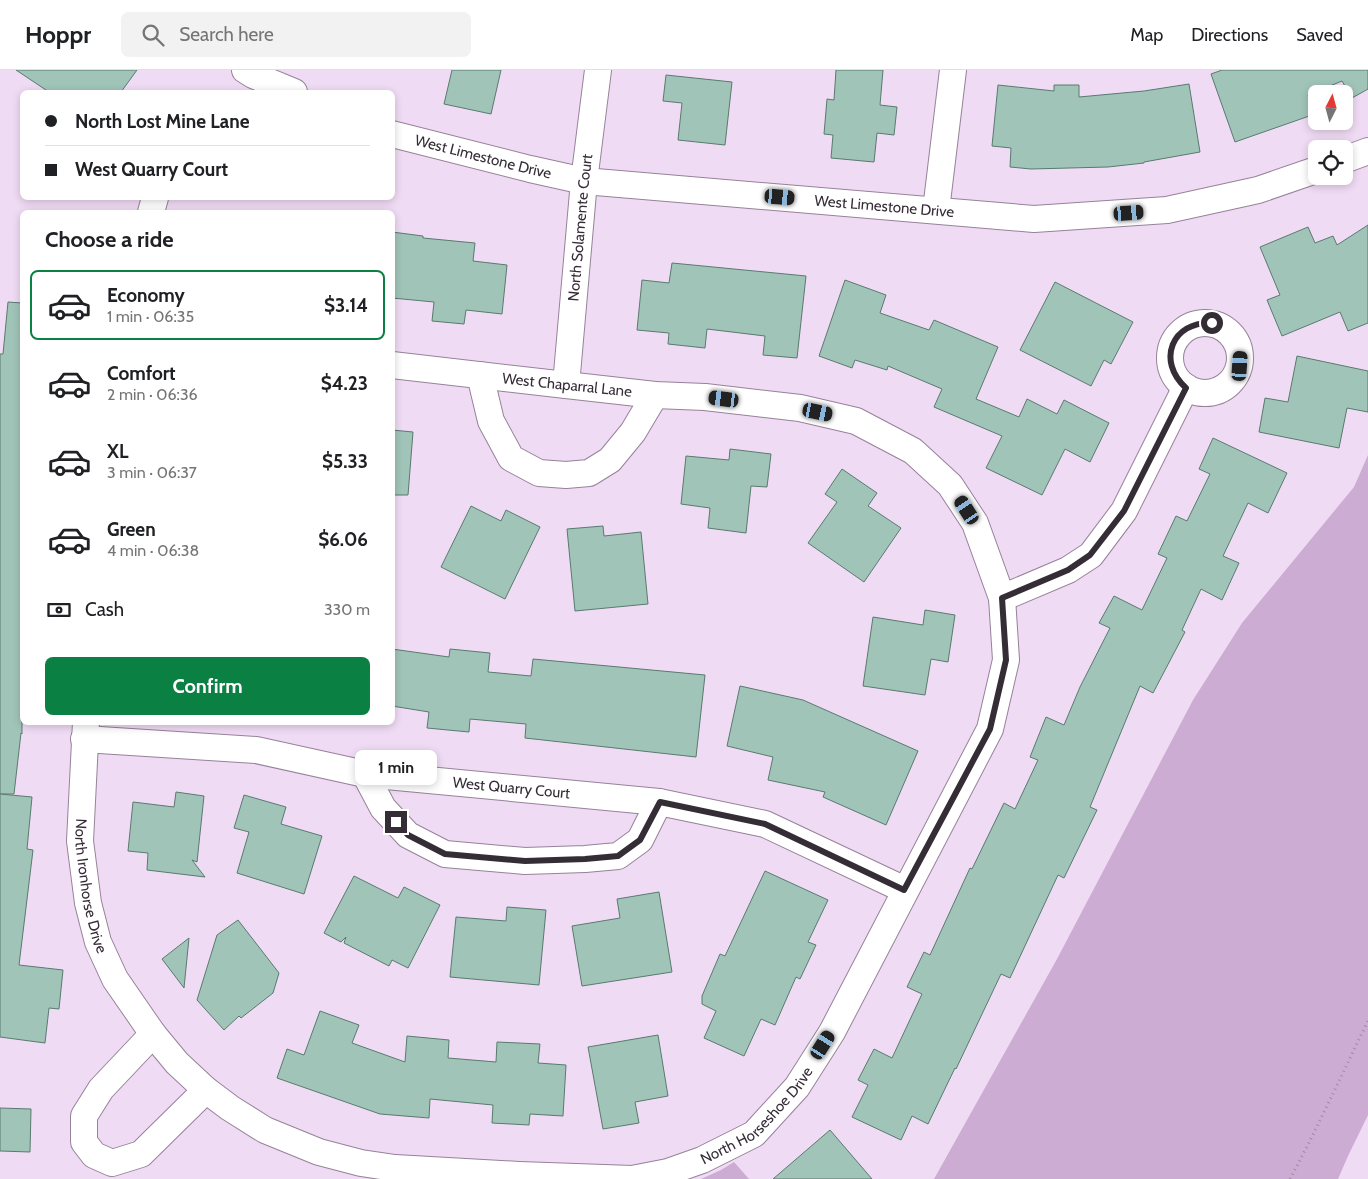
<!DOCTYPE html>
<meta charset="utf-8">
<style>
body{margin:0;font-family:Cabin,sans-serif;background:#f2f2f2;color:#202124;height:100vh;display:flex;flex-direction:column;font-size:19px;white-space:nowrap}
*{box-sizing:border-box;margin:0}
p{font-size:16px;color:#757577}
.icon{flex:none;width:28px;height:28px;fill:none;stroke:currentColor;stroke-width:2;stroke-linecap:round;stroke-linejoin:round}
.map{position:relative;flex:1;overflow:hidden}
.drawer{position:absolute;left:20px;top:140px;width:375px;height:515px;display:flex;flex-direction:column;background:#fff;border-radius:8px;box-shadow:0 2px 8px #0003}
.drawer>*{flex:none}
.banner{position:absolute;left:20px;top:20px;width:375px;height:110px;border-radius:8px;box-shadow:0 2px 8px #0003;display:grid;align-content:center;height:110px;padding:0 25px;background:#fff}
.needle{width:32px;rotate:6deg}
.fabs{position:absolute;left:1308px;top:15px;display:grid;gap:10px}
.fabs a{display:grid;place-items:center;width:45px;height:45px;border-radius:8px;background:#fff;box-shadow:0 2px 8px #0003;font-size:25px}
.end{position:absolute;width:22px;height:22px;margin:-11px;border:6px solid #352d36;background:#fff;box-shadow:0 0 0 2px #fff}
.from{border-radius:50%}
.bubble{position:absolute;height:35px;border-radius:8px;background:#fff;box-shadow:0 2px 8px #0003;font-size:16px;font-weight:700;line-height:35px;text-align:center}
.car{position:absolute;width:15px;height:30px;margin:-15px -8px;border-radius:6px;box-shadow:0 0 4px 1px #0007;background:linear-gradient(#222 24%,#8ab4d8 0 40%,#222 0 76%,#8ab4d8 0 86%,#222 0)}
.banner b{display:flex;align-items:center;gap:18px;height:48px;font-size:19px}
.banner b+b{border-top:1px solid #e0e0e0}
.banner i{width:12px;height:12px;background:#202124}
ul{padding:0;list-style:none}
li{display:flex;align-items:center;gap:15px;height:70px;margin:0 10px 8px;padding:0 15px;border:2px solid transparent;border-radius:8px}
li div{flex:1}
li b{display:block;font-size:19px}
li em{font-style:normal;font-weight:700}
li.active{border-color:#0b8043}
li>.icon{width:45px;height:45px;stroke-width:1.5}
h2{padding:0 25px;font-size:22px;line-height:60px}
.pay{display:flex;align-items:center;gap:12px;height:55px;padding:0 25px;font-size:19px}
.pay p{margin-inline-start:auto}
.cta{display:flex;gap:10px;margin-top:auto;padding:10px 25px}
.cta a{flex:1;height:58px;border-radius:8px;background:#0b8043;color:#fff;font-size:20px;font-weight:700;line-height:58px;text-align:center}
header{display:flex;align-items:center;gap:30px;box-sizing:border-box;height:70px;padding:0 25px;background:#fff;border-bottom:1px solid #e0e0e0}
header strong{font-size:24px}
nav{display:flex;gap:28px;margin-inline-start:auto;font-size:18px}
.search{width:350px;height:45px;background:#f2f2f2;display:flex;align-items:center;gap:12px;box-sizing:border-box;padding:0 18px;border-radius:8px;color:#757577;font-size:19px}
.map>svg:first-child{display:block}
.green{fill:#ccacd2}
.building{fill:#a1c4b9;stroke:#597a6f}
.lines{fill:none;stroke-linecap:round;stroke-linejoin:round}
.minor-casing{stroke:#968299;stroke-width:28}
.path{stroke:#9b8b9d;stroke-width:3;stroke-dasharray:1 4;stroke-linecap:butt}
.minor{stroke:#fff;stroke-width:26}
.route{stroke:#352d36;stroke-width:6}
.labels{text-anchor:middle;dominant-baseline:central;stroke-width:5;stroke-linejoin:round;paint-order:stroke}
.street-label{font-size:15px;fill:#352d36;stroke:#fff}
</style>
<header>
<strong>Hoppr</strong>
<div class="search"><svg class="icon" aria-label="search" viewBox="0 0 24 24"><circle cx="10" cy="10" r="6"/><path d="M15 15l6 6"/></svg>Search here</div>
<nav><a>Map</a><a>Directions</a><a>Saved</a></nav>
</header>
<div class="map">
<svg width="1368" height="1109" viewBox="0 0 1368 1109">
<rect width="100%" height="100%" fill="#f0dbf4"/>
<g class="green">
<path d="M1368 385V1045L1348 1086 1338 1109H934L1057 889 1193 630 1242 553 1354 417Z"/>
<path d="M734 1092 749 1109H701L721 1100Z"/>
</g>
<g class="building">
<path d="M16 0H137L121 22H49Z"/>
<path d="M452 0H501L491 44 444 34Z"/>
<path d="M836 0H883L880 35 897 37 894 65 877 63 874 92 831 88 833 65 824 64 827 29 834 30Z"/>
<path d="M1222 0H1368V19L1352 28 1342 11 1308 25 1315 44 1235 72 1211 4Z"/>
<path d="M666 5 732 12 725 75 678 70 682 33 663 31Z"/>
<path d="M1189 14 1200 82 1144 92V93L1108 97 1031 99 1010 97 1011 78 992 76 998 15 1054 21V15H1079V27L1144 21Z"/>
<path d="M1368 155V253L1348 261 1340 242 1282 266 1267 230 1280 225 1260 177 1308 157 1315 173 1333 166 1337 175Z"/>
<path d="M392 162 423 166V168L475 173 473 191 507 195 502 244 466 240 464 254 432 251 434 232 392 228Z"/>
<path d="M672 193 806 206 797 288 763 285 765 266 707 259 705 278 668 274 669 263 637 260 642 210 669 213Z"/>
<path d="M845 210 886 225 880 243 929 260 934 250 998 277 976 329 1019 347 1027 329 1057 344 1064 330 1109 353 1090 392 1065 379 1042 425 986 398 1002 366 934 337 942 319 888 296 887 300 855 290 852 298 819 286Z"/>
<path d="M1055 212 1133 252 1111 294 1104 290 1091 316 1020 280Z"/>
<path d="M8 232 22 233V664L21 663 14 724H0V284H3Z"/>
<path d="M1297 286 1368 301V342L1347 338 1339 378 1259 362 1265 328 1288 332Z"/>
<path d="M392 360 413 362 408 425H392Z"/>
<path d="M1213 368 1287 403 1268 443 1248 433 1223 486 1239 493 1222 530 1201 519 1182 560 1185 562 1153 623 1140 616 1090 737 1097 740 1064 808 1058 805 1010 908 1001 904 956 999 955 998 928 1054 912 1046 901 1070 852 1047 868 1015 858 1010 874 979 892 988 922 924 907 917 924 882 930 885 970 798 972 799 1004 733 1015 739 1038 690 1030 687 1046 647 1064 655 1080 617 1110 558 1099 553 1114 526 1142 540 1167 488 1158 484 1176 446 1187 451 1210 404 1199 399Z"/>
<path d="M730 379 771 384 767 417 751 416 746 463 708 458 710 438 681 434 686 386 729 390Z"/>
<path d="M842 399 877 423 868 436 901 458 864 512 808 473 837 432 825 424Z"/>
<path d="M471 436 501 451 506 440 540 457 505 529 441 497Z"/>
<path d="M603 456 604 466 641 462 648 534 575 541 567 459Z"/>
<path d="M925 540 955 545 948 592 931 589 925 625 863 616 873 547 923 555Z"/>
<path d="M392 579 449 587 450 579 490 583 488 602 531 606 533 589 705 605 696 687 525 668 526 654 470 649 469 662 427 658 429 642 392 636Z"/>
<path d="M740 616 803 630 918 681 886 755 823 727 825 722 768 710 773 687 727 676Z"/>
<path d="M176 722 204 726 197 792 192 790 205 807 147 800 148 783 128 781 133 732 174 737Z"/>
<path d="M0 724 32 727 27 779 33 780 19 895 63 900 59 939 49 938 45 973 0 967Z"/>
<path d="M244 725 286 737 281 754 322 766 304 824 237 803 249 762 234 758Z"/>
<path d="M765 801 828 830 808 872 816 875 800 909 796 907 775 955 761 949 744 986 704 968 716 941 702 934V926L720 884 725 886Z"/>
<path d="M354 806 398 828 404 817 440 835 408 898 392 890 389 896 344 873 346 867 341 872 324 863Z"/>
<path d="M659 822 672 902 582 916 572 856 620 848 617 829Z"/>
<path d="M507 837 546 840 539 915 450 907 456 847 506 851Z"/>
<path d="M238 850 279 903 273 923 241 948 239 946 224 960 197 930 217 865Z"/>
<path d="M189 868 184 918 162 889Z"/>
<path d="M320 941 359 955 352 973 405 992 407 966 449 970 448 988 496 992 497 972 540 974 538 993 566 995 563 1046 530 1044 529 1055 492 1053 493 1035 430 1029 429 1048 380 1044 277 1008 287 979 304 985Z"/>
<path d="M658 965 668 1026 635 1032 639 1053 603 1059 588 977Z"/>
<path d="M0 1038 31 1039 30 1082 0 1081Z"/>
<path d="M830 1060 872 1109H773Z"/>
</g>
<g class="lines">
<g class="minor-casing">
<g id="minor">
<path d="M245 0 253 5 294 22"/>
<path id="s1" d="M392 64 530 99 584 111 1034 149 1167 140 1258 120 1316 100"/>
<path d="M1344 90 1368 81"/>
<path d="M936 140 953 0"/>
<path d="M151 142 155 128"/>
<circle cx="1205" cy="288" r="35"/>
<path d="M480 305 491 351 511 388 539 403 566 405 589 403 610 390 633 362 655 325"/>
<path id="s2" d="M566 315 584 111 598 0"/>
<path d="M1002 528 1068 500 1091 485 1124 441 1186 317"/>
<path id="s3" d="M86 652 80 771 88 833 98 872 115 909 153 964 177 993 206 1020 230 1038 265 1060 319 1082 361 1093 395 1098 519 1105 632 1109 668 1102 702 1090 754 1064 797 1017 832 962 990 659 1006 590 1002 528 975 453 950 415 913 381 856 351 800 338 705 327 655 325 566 315 392 295"/>
<path id="s4" d="M84 669 256 680 365 704 659 732 765 754 905 820"/>
<path d="M365 704 383 738 408 765 445 784 525 791 585 789 618 786 640 770 659 732"/>
<path d="M153 964 101 1019 84 1046V1072L94 1085 112 1093 141 1084 206 1020"/>
</g>
</g>
<path class="path" d="M1290 1109C1318 1057 1342 1004 1368 951"/>
<use href="#minor" class="minor"/>
</g>
<g class="lines">
<path class="route" d="M396 752 408 765 445 784 525 791 585 789 618 786 640 770 660 732 765 754 904 820 990 659 1006 590 1002 528 1068 500 1090 485 1124 441 1186 318C1156 291 1172 251 1212 253"/>
</g>
<g class="labels">
<g class="street-label">
<text stroke="none"><textPath href="#s1" startOffset="94">West Limestone Drive</textPath></text>
<text stroke="none"><textPath href="#s1" startOffset="499">West Limestone Drive</textPath></text>
<text stroke="none"><textPath href="#s2" startOffset="158">North Solamente Court</textPath></text>
<text transform="translate(567 315) rotate(6)">West Chaparral Lane</text>
<text stroke="none"><textPath href="#s4" startOffset="431">West Quarry Court</textPath></text>
<text stroke="none"><textPath href="#s3" startOffset="165">North Ironhorse Drive</textPath></text>
<text stroke="none"><textPath href="#s3" startOffset="996">North Horseshoe Drive</textPath></text>
</g>
</g>
</svg>
<div class="fabs">
<a><svg class="needle" viewBox="-14 -14 28 28"><path d="M0-13l5 13h-10z" fill="#e53935"/><path d="M0 13l5-13h-10z" fill="#757577"/></svg></a>
<a><svg class="icon" aria-label="locate" viewBox="0 0 24 24"><circle cx="12" cy="12" r="6"/><path d="M12 2v4M12 18v4M2 12h4M18 12h4"/></svg></a>
</div>
<i class="end from" style="left:1212px;top:253px"></i>
<i class="end" style="left:396px;top:752px"></i>
<div class="bubble" style="left:355px;top:680px;width:82px">1 min</div>
<i class="car" style="left:780px;top:127px;rotate:95deg"></i>
<i class="car" style="left:1129px;top:143px;rotate:86deg"></i>
<i class="car" style="left:1240px;top:296px;rotate:4deg"></i>
<i class="car" style="left:724px;top:329px;rotate:277deg"></i>
<i class="car" style="left:818px;top:342px;rotate:102deg"></i>
<i class="car" style="left:967px;top:440px;rotate:327deg"></i>
<i class="car" style="left:823px;top:975px;rotate:32deg"></i>
<div class="banner">
<b><i class="from"></i>North Lost Mine Lane</b>
<b><i></i>West Quarry Court</b>
</div>
<section class="drawer">
<h2>Choose a ride</h2>
<ul>
<li class="active"><svg class="icon" aria-label="car" viewBox="0 0 24 24"><path d="M5 17H2v-5l4-1 3-4h7l3 4 3 1v5h-3M9 17h6M6 11h13"/><circle cx="7" cy="17" r="2"/><circle cx="17" cy="17" r="2"/></svg><div><b>Economy</b><p>1 min · 06:35</p></div><em>$3.14</em></li>
<li><svg class="icon" aria-label="car" viewBox="0 0 24 24"><path d="M5 17H2v-5l4-1 3-4h7l3 4 3 1v5h-3M9 17h6M6 11h13"/><circle cx="7" cy="17" r="2"/><circle cx="17" cy="17" r="2"/></svg><div><b>Comfort</b><p>2 min · 06:36</p></div><em>$4.23</em></li>
<li><svg class="icon" aria-label="car" viewBox="0 0 24 24"><path d="M5 17H2v-5l4-1 3-4h7l3 4 3 1v5h-3M9 17h6M6 11h13"/><circle cx="7" cy="17" r="2"/><circle cx="17" cy="17" r="2"/></svg><div><b>XL</b><p>3 min · 06:37</p></div><em>$5.33</em></li>
<li><svg class="icon" aria-label="car" viewBox="0 0 24 24"><path d="M5 17H2v-5l4-1 3-4h7l3 4 3 1v5h-3M9 17h6M6 11h13"/><circle cx="7" cy="17" r="2"/><circle cx="17" cy="17" r="2"/></svg><div><b>Green</b><p>4 min · 06:38</p></div><em>$6.06</em></li>
</ul>
<div class="pay"><svg class="icon" aria-label="cash" viewBox="0 0 24 24"><path d="M3 7h18v10H3z"/><circle cx="12" cy="12" r="2"/></svg>Cash<p>330 m</p></div>
<div class="cta"><a>Confirm</a></div>
</section>
</div>
